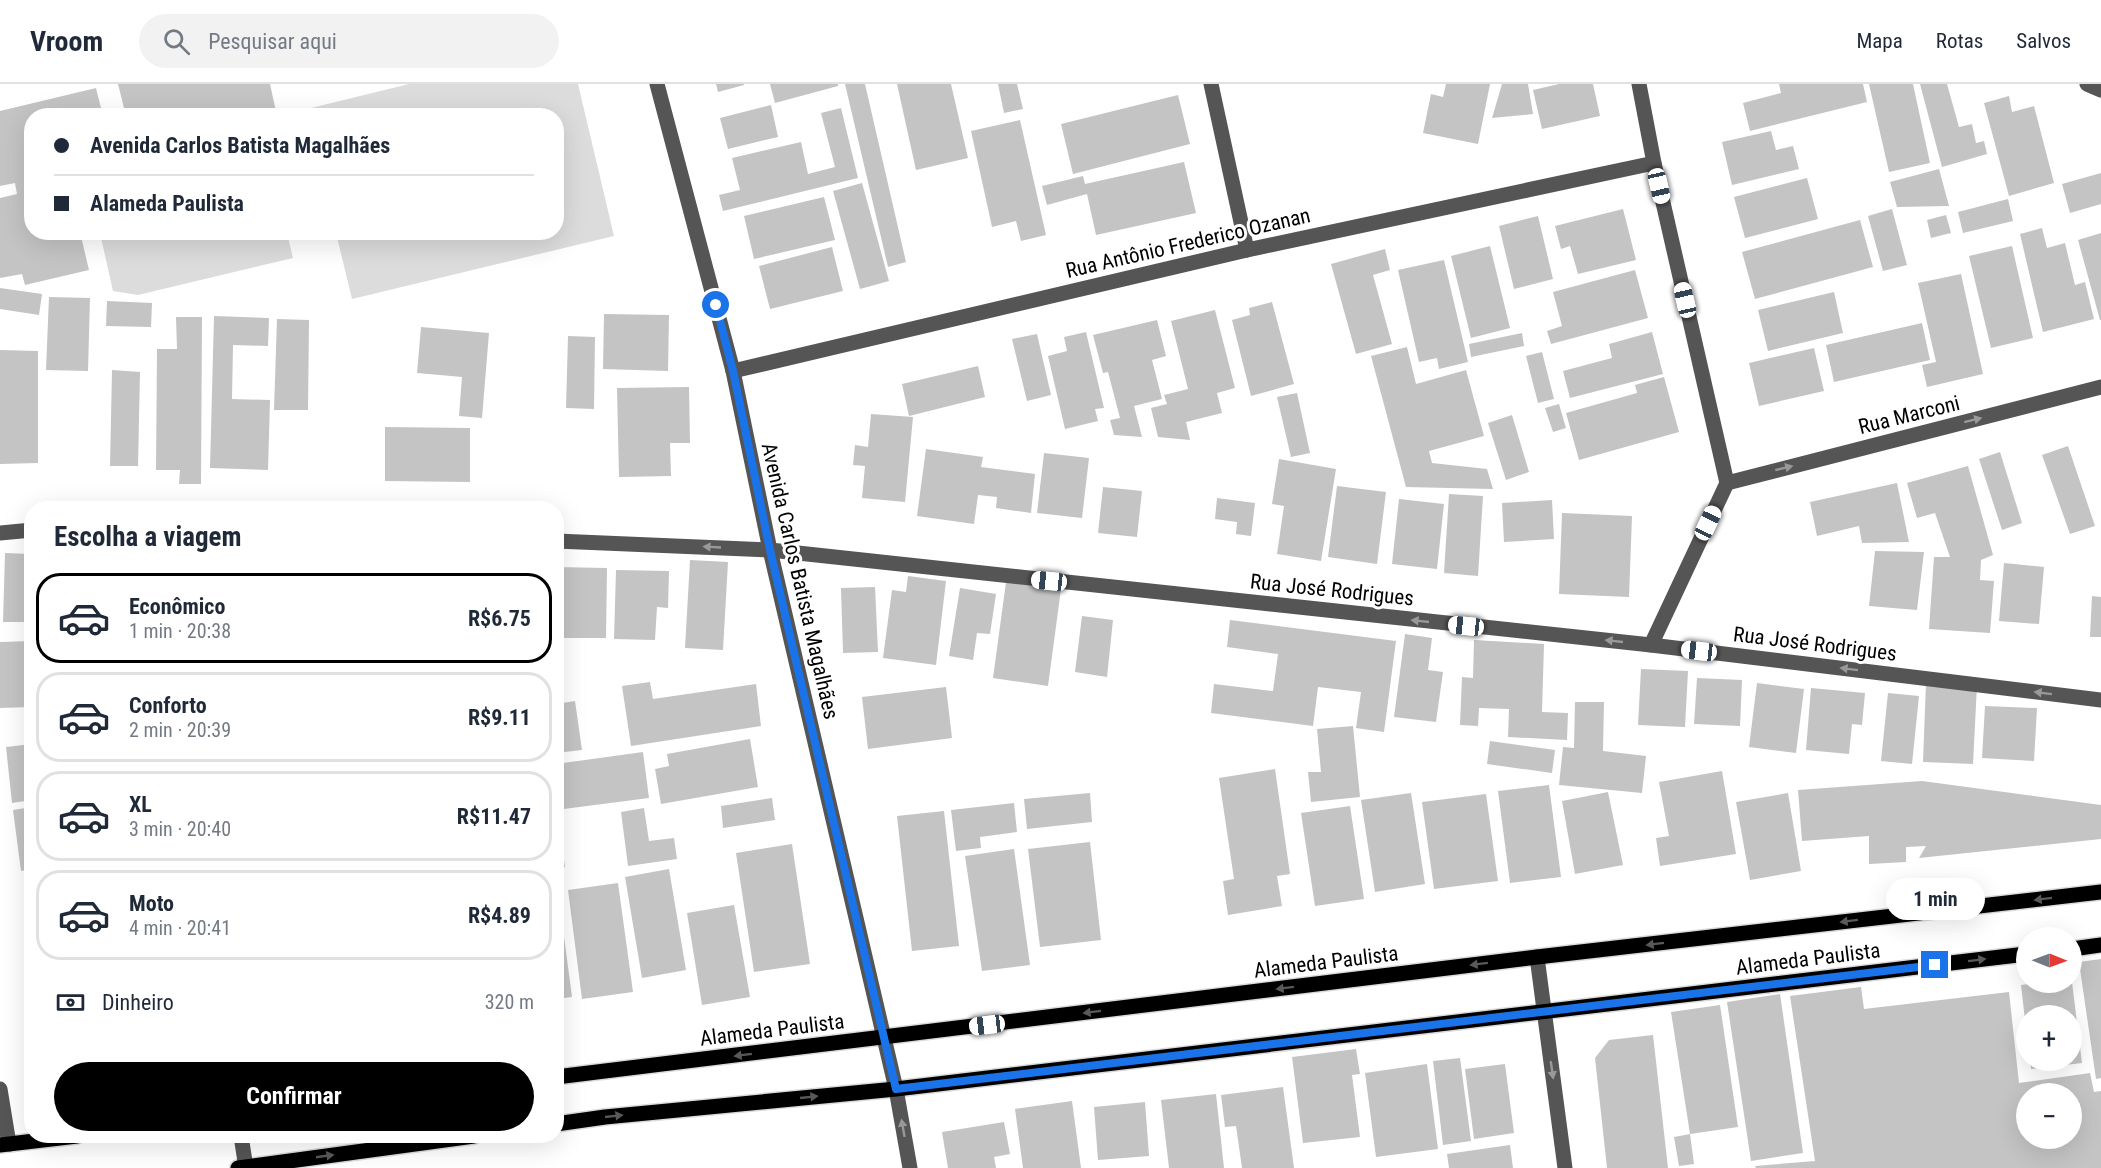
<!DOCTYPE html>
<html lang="pt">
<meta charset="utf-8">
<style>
body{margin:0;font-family:"Roboto Condensed",sans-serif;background:#f2f2f3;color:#1f2937;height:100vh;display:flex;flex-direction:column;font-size:22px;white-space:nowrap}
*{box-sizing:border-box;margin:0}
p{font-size:20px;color:#747a83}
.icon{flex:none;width:33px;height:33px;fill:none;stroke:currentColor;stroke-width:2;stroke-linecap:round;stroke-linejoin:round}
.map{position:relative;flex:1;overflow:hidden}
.side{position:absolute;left:24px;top:417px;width:540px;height:642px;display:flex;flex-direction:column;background:#fff;border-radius:24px;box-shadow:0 6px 24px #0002}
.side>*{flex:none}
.top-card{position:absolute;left:24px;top:24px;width:540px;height:132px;border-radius:24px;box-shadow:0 6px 24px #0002;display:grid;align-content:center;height:132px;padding:0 30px;background:#fff}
.needle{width:39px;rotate:91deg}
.buttons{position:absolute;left:2016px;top:843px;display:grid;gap:12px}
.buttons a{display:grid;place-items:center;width:66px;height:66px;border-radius:50%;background:#fff;box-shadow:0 6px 24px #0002;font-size:30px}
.end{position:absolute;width:27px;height:27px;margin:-14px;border:8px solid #1a73e8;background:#fff;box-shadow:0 0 0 3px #fff}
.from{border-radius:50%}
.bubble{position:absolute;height:42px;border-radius:21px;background:#fff;box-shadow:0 6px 24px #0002;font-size:20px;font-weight:700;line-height:42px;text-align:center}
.car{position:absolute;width:18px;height:36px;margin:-18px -9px;border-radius:8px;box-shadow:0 0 4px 2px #0007;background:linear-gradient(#fff 24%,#345 0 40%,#fff 0 76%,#345 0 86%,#fff 0)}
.top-card b{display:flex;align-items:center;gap:21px;height:57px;font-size:22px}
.top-card b+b{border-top:2px solid #e0e1e3}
.top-card i{width:15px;height:15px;background:#1f2937}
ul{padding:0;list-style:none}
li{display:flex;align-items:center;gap:18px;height:90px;margin:0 12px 9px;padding:0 18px;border:3px solid #e0e1e3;border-radius:24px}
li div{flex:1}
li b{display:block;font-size:22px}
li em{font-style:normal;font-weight:700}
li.current{border-color:#000}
li>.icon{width:54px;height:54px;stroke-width:1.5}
h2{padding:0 30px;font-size:27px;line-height:72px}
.pay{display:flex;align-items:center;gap:15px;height:66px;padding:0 30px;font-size:22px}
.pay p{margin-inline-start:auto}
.button{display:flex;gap:12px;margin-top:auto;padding:12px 30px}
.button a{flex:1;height:69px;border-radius:36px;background:#000;color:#fff;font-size:24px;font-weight:700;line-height:69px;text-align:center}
header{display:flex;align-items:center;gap:36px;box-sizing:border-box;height:84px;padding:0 30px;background:#fff;border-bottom:2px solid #e0e1e3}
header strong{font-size:28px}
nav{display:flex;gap:33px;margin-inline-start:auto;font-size:21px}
.search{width:420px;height:54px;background:#f2f2f3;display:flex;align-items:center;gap:15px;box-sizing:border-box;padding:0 21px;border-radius:33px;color:#747a83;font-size:22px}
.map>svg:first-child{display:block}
.green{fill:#dcdcdc}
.building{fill:#c4c4c4;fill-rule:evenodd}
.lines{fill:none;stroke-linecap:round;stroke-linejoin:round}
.major-casing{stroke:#dbdbdb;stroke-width:18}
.minor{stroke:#555;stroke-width:15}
.major{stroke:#000;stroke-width:15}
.oneway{fill:#999}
.oneway2{fill:#595959}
.route{stroke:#1a73e8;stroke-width:8}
.labels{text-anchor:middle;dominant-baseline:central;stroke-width:6;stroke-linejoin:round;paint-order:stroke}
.street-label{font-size:21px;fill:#000;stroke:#fff}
</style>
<header>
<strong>Vroom</strong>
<div class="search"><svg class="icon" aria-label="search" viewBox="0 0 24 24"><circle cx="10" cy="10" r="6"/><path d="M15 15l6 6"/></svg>Pesquisar aqui</div>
<nav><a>Mapa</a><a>Rotas</a><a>Salvos</a></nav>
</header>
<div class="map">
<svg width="2101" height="1084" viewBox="0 0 2101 1084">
<rect width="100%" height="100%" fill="#fff"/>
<g class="green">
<path d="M409 0H578L614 152 352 215 336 149 556 148V32L308 31 307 25Z"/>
<path d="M100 149H287L293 174 138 211 113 207Z"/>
</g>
<g class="building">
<path d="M118 0H270L277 32H126Z"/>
<path d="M716 0H744V1L718 8Z"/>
<path d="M770 0H838V2L775 19Z"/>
<path d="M845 0H865L906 178 888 183Z"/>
<path d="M897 0H951L968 74 916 86Z"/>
<path d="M998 0H1017L1023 25 1004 29Z"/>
<path d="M1446 0H1490L1478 60 1423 49 1431 10 1443 13Z"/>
<path d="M1502 0H1528L1533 30 1492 34Z"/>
<path d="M1559 0H1593L1600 32 1542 45 1533 6Z"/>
<path d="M1779 0H1863L1867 18 1750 47 1743 19 1781 9Z"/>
<path d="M1869 0H1913L1930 79 1889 88Z"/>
<path d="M1920 0H1947L1959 43 1972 40 1976 59 1984 57 1987 70 1942 83Z"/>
<path d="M96 4 103 32H32V148H80L89 186 25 201 22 190 0 194V114L17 110 15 99 0 102V27Z"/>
<path d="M1178 11 1190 60 1073 90 1061 40Z"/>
<path d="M2009 12 2012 28 2034 22 2054 99 2009 112 1984 19Z"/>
<path d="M771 21 778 53 728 65 720 34Z"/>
<path d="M841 24 858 94 723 127 719 111 740 106 732 74 801 58 808 90 835 83 821 29Z"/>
<path d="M1020 36 1046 151 1021 157 1016 137 992 143 971 47Z"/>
<path d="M1771 47 1776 66 1793 62 1799 85 1732 101 1722 58Z"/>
<path d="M1184 78 1196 129 1096 151 1087 110 1047 121 1042 102 1083 92 1085 100Z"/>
<path d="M1939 85 1949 122 1897 123 1890 98Z"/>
<path d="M2101 89V120L2070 129 2062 100Z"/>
<path d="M1807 94 1818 135 1745 154 1734 113Z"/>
<path d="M862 99 889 197 860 205 833 107Z"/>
<path d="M824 113 835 156 754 175 744 132Z"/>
<path d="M2008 115 2013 137 1963 149 1958 128Z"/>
<path d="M1623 125 1636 176 1578 190 1570 162 1561 165 1555 142Z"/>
<path d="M1892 125 1907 181 1883 187 1868 132Z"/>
<path d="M1946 131 1951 149 1931 154 1927 136Z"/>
<path d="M1538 132 1553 195 1514 205 1499 142Z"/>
<path d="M1860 136 1873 183 1755 215 1742 168Z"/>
<path d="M2042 144 2047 164 2065 159 2075 201 2085 198 2094 235 2043 248 2020 150Z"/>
<path d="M2101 149V236H2100L2078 156Z"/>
<path d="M1490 162 1510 244 1471 254 1451 172Z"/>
<path d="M2012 162 2033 254 1991 264 1969 172Z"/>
<path d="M832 163 843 207 770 225 759 182Z"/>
<path d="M1385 165 1390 186 1373 191 1392 260 1356 270 1331 180Z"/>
<path d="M1444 176 1468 278 1439 285 1437 274 1419 278 1398 186Z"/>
<path d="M1635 186 1648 234 1551 260 1547 247 1562 242 1553 208Z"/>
<path d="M1961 190 1983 290 1927 303 1922 281 1936 278 1918 199Z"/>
<path d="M0 204 42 210 39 231 0 225Z"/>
<path d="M1834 208 1843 249 1768 267 1758 226Z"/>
<path d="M49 213 90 214 88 287 46 286Z"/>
<path d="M107 217 152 219 151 243 106 242Z"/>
<path d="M1272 218 1294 300 1251 312 1232 236 1250 231 1249 224Z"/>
<path d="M1215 226 1235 304 1217 309 1222 329 1186 338 1190 356 1158 353 1151 324 1167 320 1164 311 1188 305 1171 237Z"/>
<path d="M604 230 669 231 668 287 603 285Z"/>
<path d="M214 232 269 234 268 262 233 261 232 315 270 316 268 386 210 384Z"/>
<path d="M176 233H202L201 400H179L180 386H156L157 265H177Z"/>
<path d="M277 235 309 236 308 326H274Z"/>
<path d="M1157 236 1166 272 1152 276 1162 315 1134 322 1142 353 1114 351 1110 336 1120 334 1108 288 1103 289 1093 251Z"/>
<path d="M1922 239 1930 276 1834 298 1826 261Z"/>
<path d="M421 243 489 249 482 334 459 332 462 293 417 289Z"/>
<path d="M1086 248 1104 324 1095 325 1098 337 1065 345 1048 272 1067 267 1064 253Z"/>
<path d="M1652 248 1663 290 1570 314 1563 287 1612 274 1609 260Z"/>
<path d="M1522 249 1524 262 1471 273 1469 260Z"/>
<path d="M1037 250 1051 311 1027 317 1012 255Z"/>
<path d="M568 252 595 253 594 325 566 324Z"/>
<path d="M1407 263 1416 300 1466 286 1484 352 1429 367 1432 379 1487 385 1493 405 1406 403 1371 272Z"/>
<path d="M1814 264 1824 307 1759 322 1749 279Z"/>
<path d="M0 266 38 267V379L0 380Z"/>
<path d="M1542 268 1554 315 1538 319 1526 272Z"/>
<path d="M978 282 985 313 909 332 902 300Z"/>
<path d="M112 286 140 288 138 382H110Z"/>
<path d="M1664 293 1679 348 1579 376 1566 329 1637 309 1635 301Z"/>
<path d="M689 303 690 359H670L671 392 619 393 617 304Z"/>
<path d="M1297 309 1310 369 1291 373 1277 313Z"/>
<path d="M1559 320 1566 344 1553 348 1545 324Z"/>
<path d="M871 330 913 333 905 418 862 414 865 382 853 381 855 361 868 363Z"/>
<path d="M1512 331 1529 388 1506 396 1488 339Z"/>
<path d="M385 343 470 344V398L385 397Z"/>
<path d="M2068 362 2095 442 2070 450 2042 371Z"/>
<path d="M926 365 983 373 981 383 1035 390 1031 429 996 424 997 413 978 411 974 440 917 432Z"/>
<path d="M2000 368 2022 439 2002 446 1979 375Z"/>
<path d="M1044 369 1089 374 1082 434 1037 429Z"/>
<path d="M1279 375 1336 385 1321 477 1277 470 1284 422 1272 420Z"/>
<path d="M1968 382 1993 471 1981 476 1980 496 1994 497 1990 549 1929 545 1934 473H1950L1935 429 1917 434 1907 399Z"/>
<path d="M1897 399 1909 458 1862 459 1859 442 1817 452 1810 418Z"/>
<path d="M1337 402 1386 408 1377 480 1328 473Z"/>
<path d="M1103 403 1142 407 1137 453 1098 449Z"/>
<path d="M1449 410 1483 412 1478 492 1444 489Z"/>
<path d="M1217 414 1255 419 1251 452 1236 450 1237 438 1215 435Z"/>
<path d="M1399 415 1444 420 1437 485 1392 480Z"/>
<path d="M1552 416 1554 455 1504 458 1502 419Z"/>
<path d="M1562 429 1632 432 1629 513 1559 510Z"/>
<path d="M1875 467 1924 468 1917 526 1869 522Z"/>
<path d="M5 469 30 470 29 538H3Z"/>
<path d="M690 476 728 478 723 566 685 564Z"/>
<path d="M2004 479 2044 483 2039 540 1999 537Z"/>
<path d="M556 483 607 484 606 554H561L562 518H556Z"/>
<path d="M616 486 669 487 668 524 657 523 655 556 614 555Z"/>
<path d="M908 492 946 497 936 581 883 574 892 506 906 508Z"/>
<path d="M1006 498 1061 505 1048 602 993 594Z"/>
<path d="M875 503 878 568 843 569 841 504Z"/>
<path d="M960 504 996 510 990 550 977 549 973 576 949 572Z"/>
<path d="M2092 512 2101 513V553H2090Z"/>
<path d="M1082 532 1113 536 1107 593 1075 588Z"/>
<path d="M1230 536 1396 557 1384 648 1356 644 1361 608 1318 603 1313 642 1211 629 1214 600 1273 607 1278 570 1227 563Z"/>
<path d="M1405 550 1432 554 1428 586 1443 588 1436 638 1394 633Z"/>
<path d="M1474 556 1544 560 1542 628 1568 629 1567 656 1508 653 1509 625 1479 624 1478 642 1460 641 1462 593 1473 594Z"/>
<path d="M32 557V623L0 624V558Z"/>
<path d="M1641 585 1688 587 1685 643 1638 641Z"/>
<path d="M1697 594 1742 596 1740 642 1694 640Z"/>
<path d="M650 598 653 615 756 600 761 642 631 662 622 602Z"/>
<path d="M1757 599 1804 605 1796 669 1749 663Z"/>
<path d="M1926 599 1977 601 1973 680 1923 678Z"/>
<path d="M946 603 952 654 868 665 862 613Z"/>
<path d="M1811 604 1865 609 1862 641 1852 640 1849 670 1806 666Z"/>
<path d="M1888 609 1919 612 1912 680 1881 677Z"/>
<path d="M575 617 582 666 556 669V620Z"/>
<path d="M1575 618H1604L1603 667 1646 672 1642 709 1559 701 1563 663 1574 664Z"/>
<path d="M1985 622 2037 624 2034 677 1982 674Z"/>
<path d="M1353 642 1360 713 1311 718 1308 688H1321L1317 645Z"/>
<path d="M750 655 758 703 661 720 655 685 669 682 667 670Z"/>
<path d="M1490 657 1555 666 1552 689 1487 680Z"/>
<path d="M32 660V716L12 719 6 663Z"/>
<path d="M643 668 649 714 556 726V680Z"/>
<path d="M1275 685 1290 790 1277 792 1282 822 1228 831 1223 797 1234 795 1219 694Z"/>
<path d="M1722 687 1736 770 1660 782 1656 754 1669 752 1659 698Z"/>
<path d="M1922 697 2101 721V755L1919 774 1926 762 1906 763V778L1869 780V752L1802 757 1798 706Z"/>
<path d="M1549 701 1561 793 1510 799 1498 707Z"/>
<path d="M1608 708 1623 781 1575 790 1562 717Z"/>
<path d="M1090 709 1092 738 1027 745 1024 715Z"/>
<path d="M1411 709 1425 800 1375 808 1361 716Z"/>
<path d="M1788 709 1801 787 1750 796 1736 718Z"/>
<path d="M1486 710 1498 797 1434 805 1422 718Z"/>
<path d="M772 714 775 736 723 744 721 722Z"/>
<path d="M1014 719 1017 748 980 753 981 764 956 767 951 726Z"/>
<path d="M1350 722 1364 815 1315 822 1301 729Z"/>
<path d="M32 723V785L21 787 13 726Z"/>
<path d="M644 724 649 757 674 754 677 775 628 782 621 728Z"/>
<path d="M944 727 959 862 912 867 897 732Z"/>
<path d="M556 741H559L565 783 556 784Z"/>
<path d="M1090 758 1101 856 1040 863 1028 765Z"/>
<path d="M792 760 810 880 754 888 736 769Z"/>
<path d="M1014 765 1030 881 982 887 965 772Z"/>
<path d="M669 785 686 886 642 894 625 793Z"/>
<path d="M618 799 633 908 582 915 568 806Z"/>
<path d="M734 821 750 913 702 921 687 829Z"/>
<path d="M556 830H561L572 913 556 915Z"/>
<path d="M2101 875V994L2096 995 2079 878Z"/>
<path d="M2047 898H2072L2082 979 2031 985 2030 976H2072V932H2026L2025 936 2021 901Z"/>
<path d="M1861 903 1864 925 2009 908 2019 999 2090 989 2094 1008 2101 1007V1084H1756L1755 1082 1815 1077 1790 912ZM2026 1010H2072V1054H2026Z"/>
<path d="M1780 910 1803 1069 1751 1077 1727 918Z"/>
<path d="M1720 921 1738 1043 1690 1050 1671 928Z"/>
<path d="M1653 951 1668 1084H1607L1595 974 1609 956Z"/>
<path d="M1356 965 1360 990 1352 991 1360 1053 1303 1059 1292 973Z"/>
<path d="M1460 974 1471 1057 1443 1061 1433 977Z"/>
<path d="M1427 980 1438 1065 1376 1073 1365 989Z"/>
<path d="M1505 980 1514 1049 1474 1055 1465 985Z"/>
<path d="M1283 1003 1294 1084H1242L1236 1042 1225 1043 1221 1011Z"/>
<path d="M1216 1010 1224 1084H1169L1161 1016Z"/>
<path d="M1072 1017 1081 1084H1023L1015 1025Z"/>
<path d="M1145 1018 1149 1072 1098 1076 1094 1023Z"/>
<path d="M1004 1038 1010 1070 994 1073 996 1084H948L942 1048Z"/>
<path d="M1690 1050 1694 1080 1679 1082 1674 1053Z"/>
<path d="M1510 1061 1513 1084H1449L1447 1070Z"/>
</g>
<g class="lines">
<g class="major-casing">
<g id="major">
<path d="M2072 865 2101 861"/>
<path d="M556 993 1537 873 2101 808"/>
<path d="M556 1040 605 1033 896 1005 2026 870"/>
<path d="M0 1061 77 1052"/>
<path d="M238 1084 474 1052"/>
</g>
</g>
<g class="minor">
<path d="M657 0 733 287 770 466 896 1005 910 1084"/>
<path d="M1211 0 1247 166"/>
<path d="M1639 0 1654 79 1727 399 1651 561"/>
<path d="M2087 0 2101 6"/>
<path d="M733 287 1247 166 1654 79"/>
<path d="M1727 399 2101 303"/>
<path d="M0 449 32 446"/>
<path d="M556 457 770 466 1651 561 2101 616"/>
<path d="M1537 873 1565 1084"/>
<path d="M0 1005 9 1060"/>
<path d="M241 1052 246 1084"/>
</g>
<use href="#major" class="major"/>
</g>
<defs><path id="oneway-solid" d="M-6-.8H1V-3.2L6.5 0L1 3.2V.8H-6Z" transform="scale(1.5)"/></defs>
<g class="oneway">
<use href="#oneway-solid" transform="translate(1973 336) rotate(-14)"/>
<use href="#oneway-solid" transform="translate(1784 384) rotate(-14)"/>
<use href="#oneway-solid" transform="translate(712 463) rotate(-177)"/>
<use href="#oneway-solid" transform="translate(1420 537) rotate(-174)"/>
<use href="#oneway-solid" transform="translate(1614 557) rotate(-174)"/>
<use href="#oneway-solid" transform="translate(1849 585) rotate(-173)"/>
<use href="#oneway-solid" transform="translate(2043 609) rotate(-173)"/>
<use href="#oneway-solid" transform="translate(1552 986) rotate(82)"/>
<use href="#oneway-solid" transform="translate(903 1044) rotate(-100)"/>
</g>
<g class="oneway2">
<use href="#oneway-solid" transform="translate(2043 815) rotate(173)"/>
<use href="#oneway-solid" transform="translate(1849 837) rotate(173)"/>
<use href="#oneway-solid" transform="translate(1655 860) rotate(173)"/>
<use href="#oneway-solid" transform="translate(1977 876) rotate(-7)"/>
<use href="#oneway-solid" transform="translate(1479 880) rotate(173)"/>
<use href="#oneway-solid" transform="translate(1285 904) rotate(173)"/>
<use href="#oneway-solid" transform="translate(1092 928) rotate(173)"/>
<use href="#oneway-solid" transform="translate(743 971) rotate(173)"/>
<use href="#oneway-solid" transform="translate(809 1013) rotate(-6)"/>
<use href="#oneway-solid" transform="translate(614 1032) rotate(-6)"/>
<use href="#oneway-solid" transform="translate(325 1072) rotate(-8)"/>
</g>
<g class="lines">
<path class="route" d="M716 221 733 287 770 466 896 1005 1935 881"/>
</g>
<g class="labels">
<g class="street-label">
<text transform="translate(1188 159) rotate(-13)">Rua Antônio Frederico Ozanan</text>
<text transform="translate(1909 331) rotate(-14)">Rua Marconi</text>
<text transform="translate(800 497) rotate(77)">Avenida Carlos Batista Magalhães</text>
<text transform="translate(1332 506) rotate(6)">Rua José Rodrigues</text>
<text transform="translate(1815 560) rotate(7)">Rua José Rodrigues</text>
<text transform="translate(1808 875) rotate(-7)">Alameda Paulista</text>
<text transform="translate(1326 878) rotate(-7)">Alameda Paulista</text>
<text transform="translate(772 946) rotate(-7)">Alameda Paulista</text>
</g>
</g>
</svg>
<div class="buttons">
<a><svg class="needle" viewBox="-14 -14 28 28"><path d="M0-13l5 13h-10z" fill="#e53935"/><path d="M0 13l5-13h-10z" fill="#747a83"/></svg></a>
<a>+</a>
<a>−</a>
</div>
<i class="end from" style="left:716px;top:221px"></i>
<i class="end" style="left:1935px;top:881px"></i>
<div class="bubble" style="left:1886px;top:794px;width:99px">1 min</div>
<i class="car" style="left:1659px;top:102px;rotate:167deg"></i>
<i class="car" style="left:1685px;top:216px;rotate:347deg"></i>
<i class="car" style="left:1708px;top:439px;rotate:25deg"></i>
<i class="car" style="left:1049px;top:497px;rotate:276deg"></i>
<i class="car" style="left:1466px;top:542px;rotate:276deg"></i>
<i class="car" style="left:1699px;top:567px;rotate:277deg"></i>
<i class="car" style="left:987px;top:941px;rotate:263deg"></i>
<div class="top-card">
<b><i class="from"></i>Avenida Carlos Batista Magalhães</b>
<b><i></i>Alameda Paulista</b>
</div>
<section class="side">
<h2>Escolha a viagem</h2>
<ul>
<li class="current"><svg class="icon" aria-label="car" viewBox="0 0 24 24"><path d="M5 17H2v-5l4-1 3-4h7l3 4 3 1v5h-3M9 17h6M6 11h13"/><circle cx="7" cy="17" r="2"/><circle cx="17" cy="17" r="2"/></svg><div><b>Econômico</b><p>1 min · 20:38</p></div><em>R$6.75</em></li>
<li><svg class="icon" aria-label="car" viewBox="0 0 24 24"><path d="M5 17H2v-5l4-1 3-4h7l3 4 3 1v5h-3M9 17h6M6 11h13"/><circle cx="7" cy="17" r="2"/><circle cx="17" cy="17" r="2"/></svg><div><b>Conforto</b><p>2 min · 20:39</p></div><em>R$9.11</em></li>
<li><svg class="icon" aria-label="car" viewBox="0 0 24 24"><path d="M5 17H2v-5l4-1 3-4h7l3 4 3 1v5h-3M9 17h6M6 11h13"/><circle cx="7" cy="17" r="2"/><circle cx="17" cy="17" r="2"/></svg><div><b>XL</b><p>3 min · 20:40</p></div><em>R$11.47</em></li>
<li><svg class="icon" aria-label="car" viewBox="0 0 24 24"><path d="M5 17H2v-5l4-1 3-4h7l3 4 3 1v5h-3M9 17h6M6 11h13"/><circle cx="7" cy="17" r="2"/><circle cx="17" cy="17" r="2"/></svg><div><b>Moto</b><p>4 min · 20:41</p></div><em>R$4.89</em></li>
</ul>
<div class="pay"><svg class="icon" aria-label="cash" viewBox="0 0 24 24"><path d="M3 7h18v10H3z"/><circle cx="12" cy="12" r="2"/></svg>Dinheiro<p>320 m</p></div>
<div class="button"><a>Confirmar</a></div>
</section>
</div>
